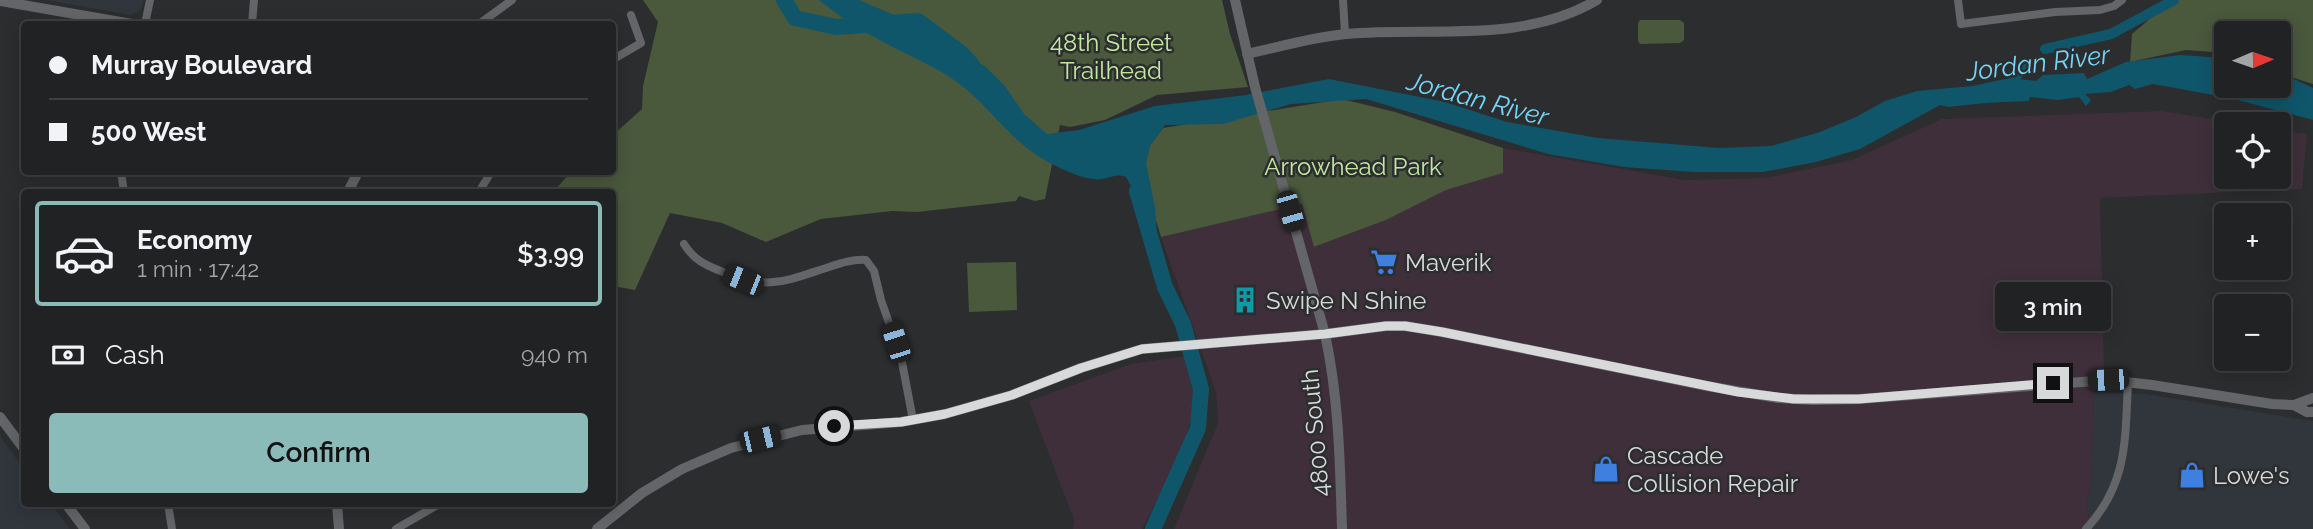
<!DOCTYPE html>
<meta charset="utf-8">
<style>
body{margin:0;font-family:Raleway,sans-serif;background:#2d2f30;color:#f1f3f6;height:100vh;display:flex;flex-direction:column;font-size:26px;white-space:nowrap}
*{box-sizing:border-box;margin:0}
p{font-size:23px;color:#a2a4a6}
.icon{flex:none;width:38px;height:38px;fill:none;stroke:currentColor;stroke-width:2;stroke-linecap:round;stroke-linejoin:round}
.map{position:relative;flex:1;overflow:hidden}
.panel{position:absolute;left:21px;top:189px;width:595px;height:318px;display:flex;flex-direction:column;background:#202223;border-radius:7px;box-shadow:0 4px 18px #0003,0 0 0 2px #3d3f41}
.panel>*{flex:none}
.hud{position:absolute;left:21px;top:21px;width:595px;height:154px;border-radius:7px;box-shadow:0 4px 18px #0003,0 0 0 2px #3d3f41;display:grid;align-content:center;height:154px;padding:0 28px;background:#202223}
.needle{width:46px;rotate:88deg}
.buttons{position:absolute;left:2214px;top:21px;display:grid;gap:14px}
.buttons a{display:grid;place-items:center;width:77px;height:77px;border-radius:7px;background:#202223;box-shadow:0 4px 18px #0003,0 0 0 2px #3d3f41;font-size:35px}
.end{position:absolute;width:32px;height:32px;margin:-16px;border:9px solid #d8d9da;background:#111;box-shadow:0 0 0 4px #111}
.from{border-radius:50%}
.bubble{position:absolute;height:49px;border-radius:7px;background:#202223;box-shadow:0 4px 18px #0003,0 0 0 2px #3d3f41;font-size:23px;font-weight:600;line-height:49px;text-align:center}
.car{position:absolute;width:21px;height:42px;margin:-21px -10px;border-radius:9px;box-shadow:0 0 5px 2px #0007;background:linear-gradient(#222 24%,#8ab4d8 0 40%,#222 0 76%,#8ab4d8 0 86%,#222 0)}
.hud b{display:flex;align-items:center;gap:24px;height:66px;font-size:26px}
.hud b+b{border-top:2px solid #3d3f41}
.hud i{width:18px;height:18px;background:#f1f3f6}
ul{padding:12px 0 0;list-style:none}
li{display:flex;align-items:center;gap:21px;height:105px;margin:0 14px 10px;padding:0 14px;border:4px solid #3d3f41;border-radius:7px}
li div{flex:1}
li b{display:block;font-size:26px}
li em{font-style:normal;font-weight:600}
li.active{border-color:#8bbbb9}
li>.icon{width:63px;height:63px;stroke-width:1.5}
.pay{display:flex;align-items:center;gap:18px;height:77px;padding:0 28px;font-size:26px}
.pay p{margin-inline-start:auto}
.button{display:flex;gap:14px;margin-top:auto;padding:14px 28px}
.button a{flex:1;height:80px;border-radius:7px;background:#8bbbb9;color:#111;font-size:28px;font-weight:600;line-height:80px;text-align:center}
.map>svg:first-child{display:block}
.built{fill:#31363d}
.industrial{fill:#3f2f3a}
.green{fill:#4a583c}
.water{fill:#10566b}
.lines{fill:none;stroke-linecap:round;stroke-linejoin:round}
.canal{stroke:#10566b;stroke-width:10}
.river{stroke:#10566b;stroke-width:16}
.street{stroke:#646568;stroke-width:8}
.secondary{stroke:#646568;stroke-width:10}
.route{stroke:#d8d9da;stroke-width:9}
.labels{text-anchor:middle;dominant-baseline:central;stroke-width:5;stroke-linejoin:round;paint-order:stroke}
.park-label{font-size:24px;fill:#c2e79e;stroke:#2b2d2f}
.poi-label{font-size:24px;fill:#d8d9da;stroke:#2b2d2f;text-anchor:start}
.street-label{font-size:24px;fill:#d8d9da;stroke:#2b2d2f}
.water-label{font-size:26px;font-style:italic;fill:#74d5f7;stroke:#2b2d2f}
</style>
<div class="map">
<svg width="2313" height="529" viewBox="0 0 2313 529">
<rect width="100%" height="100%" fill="#2b2d2f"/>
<g class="built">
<path d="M47 0H144L140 11 131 15Z"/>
<path d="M2094 392 2146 394 2313 421V529H2092L2086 505 2091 488Z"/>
<path d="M0 436 24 469V504H51L70 529H0Z"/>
</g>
<g class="industrial">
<path d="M2161 111 2244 124H2226V177H2278L2279 130 2307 134 2302 189 2100 198 2104 368 2094 392 2091 488 2086 505 2092 529H1174L1218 423 1216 392 1161 237 1302 204 1315 247 1386 220 1446 190 1503 173V148L1685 180 1765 178 1852 160 1942 119Z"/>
<path d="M1185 356 1196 404 1177 463 1142 529H1073L1074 520 1029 401 1131 364Z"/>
</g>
<g class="green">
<path d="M643 0H1222L1230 34 1248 87 1157 95 1105 120 1070 127 1060 125 1045 199 1035 201 1019 196 1016 201 917 212 892 211 821 219 766 242 722 223 670 213 635 290 613 286 612 192H553L571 172H612L613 135 642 109 643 86 658 22Z"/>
<path d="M2172 0H2313V84L2294 78 2279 69 2278 33H2226V53L2186 50 2130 62 2132 34Z"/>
<path d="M1640 20H1680L1684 23V40L1680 43 1640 44 1638 41V23Z"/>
<path d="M1342 99 1395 112 1503 148V173L1446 190 1386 220 1314 247 1302 204 1161 237 1143 178 1145 152 1163 128Z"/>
<path d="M1016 262 1017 310 969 312 967 263Z"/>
</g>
<path class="water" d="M819 0H859L899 17 986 67 1005 86 1024 114 1047 134 1079 130 1155 106 1246 95 1329 79 1445 102 1507 122 1598 138 1719 148 1771 146 1820 132 1856 117 1885 101 1917 91 1972 86 2010 78 2036 81 2043 75 2084 73 2087 79 2126 62 2180 55 2226 58V86H2278L2279 72 2313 88V120L2230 98 2153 84 2135 89 2129 85 2111 92 2085 94 2091 100 2086 106 2079 97 2058 100 2030 97 2029 101 1985 103 1948 107 1940 105 1860 149 1816 162 1763 172H1693L1624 167 1548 154 1366 99 1291 104 1223 124 1165 125 1150 146 1146 163 1155 207 1157 235 1126 177C1115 173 1112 178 1101 179 1085 181 1064 170 1050 163 1013 145 990 106 957 82 936 67 914 58 891 46 865 33 841 18 819 0Z"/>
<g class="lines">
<g class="canal">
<path d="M2045 49 2111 34 2174 0"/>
<path d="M2006 87 2028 64"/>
</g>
<g class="river">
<path d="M784 0 795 18 836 27 918 21 961 53 972 65"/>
<path d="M1137 191 1165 287 1183 324 1201 389 1198 428 1153 529"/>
</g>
<g class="street">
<path d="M1343 0 1345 34"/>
<path d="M1958 0 1961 24 2055 12 2100 10 2114 6 2122 0"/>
<path d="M145 24 150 0"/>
<path d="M252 24 254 0"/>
<path d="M479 24 512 0"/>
<path d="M612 60 641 43 631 15"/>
<path d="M121 172 124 192"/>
<path d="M479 192 491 172"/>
<path d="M684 244C694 260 705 265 723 272 768 291 785 281 829 267 841 263 853 259 866 260L874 271 881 300 901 357 913 420"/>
<path d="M168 504 172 529"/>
<path d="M396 529 439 504"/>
<path d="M2086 529C2128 484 2125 440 2128 382"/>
</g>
<g class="secondary">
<path d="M1235 0 1255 87 1325 334C1339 399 1340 463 1342 529"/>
<path d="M0 1 132 24"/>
<path d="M1247 54C1279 47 1313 37 1346 34 1430 26 1521 45 1597 0"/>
<path d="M348 192 358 172"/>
<path d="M2294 405 2313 398"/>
<path d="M0 417 24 449"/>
<path d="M66 504 85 529"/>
<path d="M337 504 339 529"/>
<path d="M597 529 642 493 682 469 731 448 802 430 901 422 945 414 1012 395 1081 368 1142 349 1325 334 1386 326H1405L1442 332 1707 386 1778 398 1813 400 1859 399 2108 380 2152 385 2272 404 2294 405 2307 412H2313"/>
</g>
</g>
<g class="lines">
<path class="route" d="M834 426 901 422 945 414 1012 395 1081 368 1142 349 1325 334 1386 326H1405L1442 332 1738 392 1794 399H1859L2053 383"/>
</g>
<defs>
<g id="supermarket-bare" transform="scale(2.1)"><path d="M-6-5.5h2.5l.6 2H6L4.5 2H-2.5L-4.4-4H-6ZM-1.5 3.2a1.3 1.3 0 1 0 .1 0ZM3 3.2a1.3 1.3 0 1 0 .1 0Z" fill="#3f7fe0" stroke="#2b2d2f" stroke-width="2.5" paint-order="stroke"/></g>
<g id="building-bare" transform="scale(2.1)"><path d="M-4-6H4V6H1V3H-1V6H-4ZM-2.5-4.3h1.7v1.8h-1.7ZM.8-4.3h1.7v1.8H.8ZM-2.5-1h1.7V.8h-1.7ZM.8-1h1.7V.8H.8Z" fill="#0f9aa8" stroke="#2b2d2f" stroke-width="2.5" paint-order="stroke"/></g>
<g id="shop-bare" transform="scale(2.1)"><path d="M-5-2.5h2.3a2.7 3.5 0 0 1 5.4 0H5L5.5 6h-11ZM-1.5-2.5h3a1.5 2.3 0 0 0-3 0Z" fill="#3f7fe0" stroke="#2b2d2f" stroke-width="2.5" paint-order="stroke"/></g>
</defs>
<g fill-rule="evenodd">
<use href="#supermarket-bare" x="1384" y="262"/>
<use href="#building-bare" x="1245" y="300"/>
<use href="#shop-bare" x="1606" y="469"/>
<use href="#shop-bare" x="2192" y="475"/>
</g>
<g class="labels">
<g class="park-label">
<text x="1111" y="42">48th Street<tspan x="1111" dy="28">Trailhead</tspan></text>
<text x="1353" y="166">Arrowhead Park</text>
</g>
<g class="poi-label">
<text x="1405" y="262">Maverik</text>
<text x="1266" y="300">Swipe N Shine</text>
<text x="1627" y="455">Cascade<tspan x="1627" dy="28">Collision Repair</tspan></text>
<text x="2213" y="475">Lowe's</text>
</g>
<g class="street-label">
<text transform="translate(1315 433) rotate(-95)">4800 South</text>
</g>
<g class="water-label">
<text transform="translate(2038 63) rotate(-7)">Jordan River</text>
<text transform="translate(1478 99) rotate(15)">Jordan River</text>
</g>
</g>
</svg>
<div class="buttons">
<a><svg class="needle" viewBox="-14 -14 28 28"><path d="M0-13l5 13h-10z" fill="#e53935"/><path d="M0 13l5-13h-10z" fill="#a2a4a6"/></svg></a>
<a><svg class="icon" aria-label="locate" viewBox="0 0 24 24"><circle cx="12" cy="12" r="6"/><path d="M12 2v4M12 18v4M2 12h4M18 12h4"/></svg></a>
<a>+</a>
<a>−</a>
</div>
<i class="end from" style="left:834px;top:426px"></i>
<i class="end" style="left:2053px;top:383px"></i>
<div class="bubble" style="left:1995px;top:282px;width:116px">3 min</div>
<i class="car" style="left:1290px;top:211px;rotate:164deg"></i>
<i class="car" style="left:743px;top:280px;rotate:292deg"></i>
<i class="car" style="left:896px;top:342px;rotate:342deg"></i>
<i class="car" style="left:2108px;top:380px;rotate:268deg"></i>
<i class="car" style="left:760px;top:439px;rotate:77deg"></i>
<div class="hud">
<b><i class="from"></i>Murray Boulevard</b>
<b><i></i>500 West</b>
</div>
<section class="panel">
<ul>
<li class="active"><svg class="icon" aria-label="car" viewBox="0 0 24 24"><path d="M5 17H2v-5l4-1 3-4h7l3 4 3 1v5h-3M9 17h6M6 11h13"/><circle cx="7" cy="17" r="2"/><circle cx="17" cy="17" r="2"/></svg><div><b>Economy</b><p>1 min · 17:42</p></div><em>$3.99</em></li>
</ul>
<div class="pay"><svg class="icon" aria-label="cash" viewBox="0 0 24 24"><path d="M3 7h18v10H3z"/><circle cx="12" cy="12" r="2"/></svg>Cash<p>940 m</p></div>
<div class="button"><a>Confirm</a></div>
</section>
</div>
